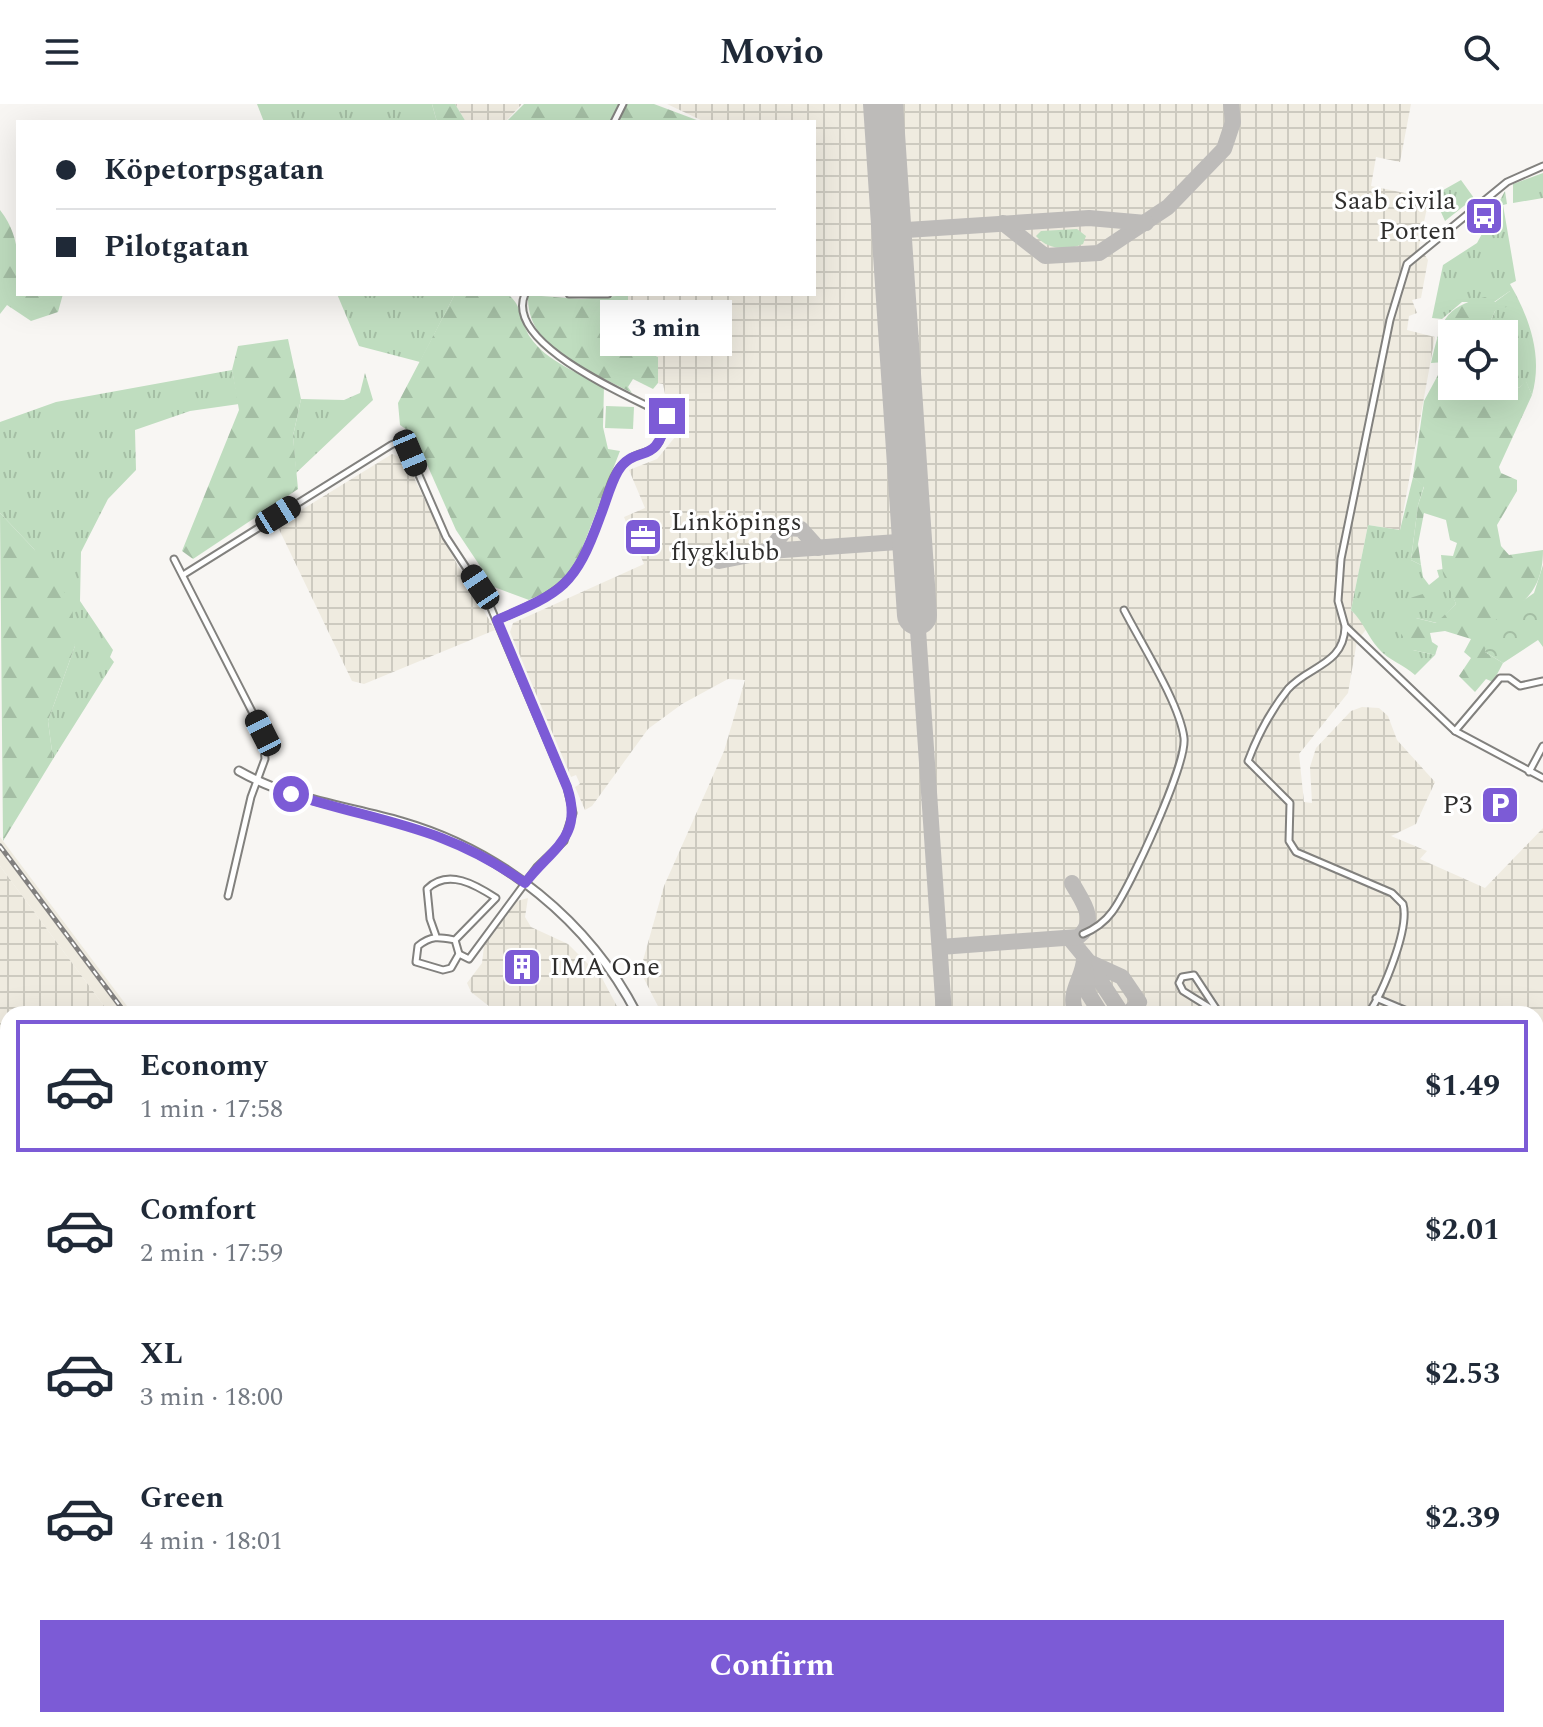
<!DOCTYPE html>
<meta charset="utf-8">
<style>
body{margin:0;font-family:Spectral,serif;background:#f6f6f7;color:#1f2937;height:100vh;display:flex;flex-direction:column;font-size:30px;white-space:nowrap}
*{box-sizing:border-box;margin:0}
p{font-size:26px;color:#747a83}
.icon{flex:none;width:44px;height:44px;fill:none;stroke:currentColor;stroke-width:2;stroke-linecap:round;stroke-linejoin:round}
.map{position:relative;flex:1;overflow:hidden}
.panel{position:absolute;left:0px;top:902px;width:1544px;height:722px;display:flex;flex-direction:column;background:#fff;border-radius:24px 24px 0 0;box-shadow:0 8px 32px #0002}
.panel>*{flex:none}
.banner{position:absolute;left:16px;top:16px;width:800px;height:176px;border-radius:0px;box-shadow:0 8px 32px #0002;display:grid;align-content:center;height:176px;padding:0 40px;background:#fff}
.fabs{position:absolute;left:1438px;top:216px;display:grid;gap:16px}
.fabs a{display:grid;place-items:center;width:80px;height:80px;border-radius:0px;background:#fff;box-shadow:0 8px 32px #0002;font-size:40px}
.end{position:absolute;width:36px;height:36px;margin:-18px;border:10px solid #7c5bd6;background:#fff;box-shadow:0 0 0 4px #fff}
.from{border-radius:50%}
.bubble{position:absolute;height:56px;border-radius:0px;background:#fff;box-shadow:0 8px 32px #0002;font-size:26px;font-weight:700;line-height:56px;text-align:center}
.car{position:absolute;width:24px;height:48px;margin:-24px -12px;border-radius:10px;box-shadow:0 0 6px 2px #0007;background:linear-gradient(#222 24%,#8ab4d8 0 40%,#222 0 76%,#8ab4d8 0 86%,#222 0)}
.banner b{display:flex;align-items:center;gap:28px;height:76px;font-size:30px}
.banner b+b{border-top:2px solid #e0e1e3}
.banner i{width:20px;height:20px;background:#1f2937}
ul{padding:14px 0 0;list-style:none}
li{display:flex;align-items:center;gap:24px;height:132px;margin:0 16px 12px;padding:0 24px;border:4px solid transparent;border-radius:0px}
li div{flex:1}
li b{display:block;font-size:30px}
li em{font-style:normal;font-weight:700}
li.on{border-color:#7c5bd6}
li>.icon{width:72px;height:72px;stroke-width:1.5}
.action{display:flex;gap:16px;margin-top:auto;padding:16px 40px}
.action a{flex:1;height:92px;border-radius:0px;background:#7c5bd6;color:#fff;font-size:32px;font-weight:700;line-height:92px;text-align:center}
header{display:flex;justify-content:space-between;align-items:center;height:104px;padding:0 40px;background:#fff;font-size:36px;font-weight:700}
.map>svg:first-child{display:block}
.built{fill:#efebe0}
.industrial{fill:url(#industrial-grid)}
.grass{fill:url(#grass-tufts)}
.forest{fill:url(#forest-firs)}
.park{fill:url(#park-crowns)}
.garden{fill:#bfddbf}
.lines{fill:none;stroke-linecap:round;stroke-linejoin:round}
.taxiway{stroke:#bdbbb9;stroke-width:16}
.runway{stroke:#bdbbb9;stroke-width:40}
.minor-casing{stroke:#82817e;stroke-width:9}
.tertiary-casing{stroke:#82817e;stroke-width:11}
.primary-casing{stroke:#82817e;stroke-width:13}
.minor{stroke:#fff;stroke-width:5}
.tertiary{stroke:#fff;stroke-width:7}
.primary{stroke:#fff;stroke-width:9}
.rail-casing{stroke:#82807f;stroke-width:5}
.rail{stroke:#fff;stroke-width:2;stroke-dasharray:6;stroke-linecap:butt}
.route{stroke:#7c5bd6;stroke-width:10}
.labels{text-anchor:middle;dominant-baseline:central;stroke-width:6;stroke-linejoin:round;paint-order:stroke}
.poi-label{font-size:26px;fill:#2f2e2d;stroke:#fff;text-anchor:end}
</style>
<header><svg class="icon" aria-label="menu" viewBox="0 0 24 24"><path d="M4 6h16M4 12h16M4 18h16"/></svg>Movio<svg class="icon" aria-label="search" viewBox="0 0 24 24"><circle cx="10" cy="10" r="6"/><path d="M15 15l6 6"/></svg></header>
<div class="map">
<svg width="1543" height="1623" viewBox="0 0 1543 1623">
<defs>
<pattern id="industrial-grid" width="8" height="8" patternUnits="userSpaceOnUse" patternTransform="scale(2)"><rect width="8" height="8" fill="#efebe0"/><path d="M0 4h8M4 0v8" fill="none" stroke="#cdcac0"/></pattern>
<pattern id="grass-tufts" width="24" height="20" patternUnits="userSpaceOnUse" patternTransform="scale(2)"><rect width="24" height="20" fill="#bfddbf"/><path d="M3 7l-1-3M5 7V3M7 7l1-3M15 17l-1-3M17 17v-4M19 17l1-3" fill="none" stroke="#a4bea4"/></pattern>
<pattern id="forest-firs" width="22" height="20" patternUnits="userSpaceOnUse" patternTransform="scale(2)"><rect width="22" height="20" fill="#bfddbf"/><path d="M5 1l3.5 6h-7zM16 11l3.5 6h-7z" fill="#a4bea4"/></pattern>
<pattern id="park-crowns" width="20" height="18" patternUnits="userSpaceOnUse" patternTransform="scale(2)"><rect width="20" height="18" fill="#bfddbf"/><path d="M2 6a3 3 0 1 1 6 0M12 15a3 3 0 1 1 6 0" fill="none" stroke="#a4bea4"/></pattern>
</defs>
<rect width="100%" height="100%" fill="#f8f6f3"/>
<path class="built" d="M0 733 133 910H110L0 762Z"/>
<g class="industrial">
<path d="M455 0H522L505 18H466Z"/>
<path d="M667 0H1411L1400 58 1376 53 1371 82 1429 94 1419 142 1428 156 1421 194 1412 196 1417 209 1409 212 1407 226 1435 233 1400 426 1368 421 1351 506 1368 523 1357 537 1348 589 1299 650 1304 698 1312 699 1310 663 1316 644 1351 607 1362 603 1379 604 1388 612 1397 636 1435 678 1416 720 1391 732 1427 747 1420 755 1485 784 1543 724V1349L1536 1346V910H662L640 867 664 782 724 647 745 576 728 575 682 600 648 625 592 702 585 706 575 683 580 680 576 671 571 673 510 528 513 519 644 460 624 413 645 404 629 366 657 355 689 316 668 305 663 280 658 279V253L628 240V190H814V18H705Z"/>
<path d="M392 350 405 355 448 444 495 526 364 580 352 577 277 421Z"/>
<path d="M0 762 110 910H8V976L0 966Z"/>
<path d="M528 794 525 813 531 823 568 840 602 874 621 910H499L471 888 467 879 482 859 484 842 517 797Z"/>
<path d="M0 1002 8 1013V1097L0 1103Z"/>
<path d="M8 1109V1355L0 1344V1116Z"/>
<path d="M0 1358 8 1369V1529L0 1524Z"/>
<path d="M291 1616H353L354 1623H292Z"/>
<path d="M395 1616H616L607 1623H403Z"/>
</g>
<g class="grass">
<path d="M257 0H432L437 18H264Z"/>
<path d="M1543 69V94L1513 99V80Z"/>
<path d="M1461 76 1474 94 1445 117 1432 88 1438 89Z"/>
<path d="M1505 87 1507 100 1503 101 1516 177 1510 180C1530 215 1543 252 1532 291L1526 278 1519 284 1505 270 1504 250 1510 244 1504 230H1500L1491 216 1495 207 1509 197 1510 187 1494 198H1462L1442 215 1432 214 1443 161 1477 139Z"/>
<path d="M1077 125 1086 132 1083 140C1067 147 1048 146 1036 132L1041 127Z"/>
<path d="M337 190H455L420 258 359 242Z"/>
<path d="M232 266 239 300 190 307 135 326 136 366 108 395 81 448 80 497 113 546 110 553 114 558 53 655 48 617 75 542 34 445 0 409V318L56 298Z"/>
<path d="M365 269 373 296 296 369 293 332 301 295 344 296 360 289Z"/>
<path d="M1413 373 1424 382 1418 401 1411 456 1421 461 1423 473 1429 481 1439 473 1437 466 1443 465 1456 500 1437 519 1416 514 1411 494 1413 546 1435 551 1415 571C1403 560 1389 557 1378 544 1367 531 1364 519 1351 506L1368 421 1400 426Z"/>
</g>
<g class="forest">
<path d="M432 0H455L466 18H437Z"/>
<path d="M524 0H618L620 1 611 18H506Z"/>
<path d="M627 0H654L702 18H617Z"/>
<path d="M0 106C21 133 18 157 18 190H63L58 208 31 217 7 201 0 210Z"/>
<path d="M1510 187 1513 192 1509 202 1495 207 1491 216 1500 230H1452V282H1504V267L1519 284 1526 277 1532 291 1499 363 1501 369 1517 376V387L1497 421 1501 442 1509 451 1543 446C1543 507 1499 499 1485 548L1503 559 1493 578 1486 575 1475 588 1459 572 1471 554 1464 548 1471 535 1445 527 1430 529 1432 538 1438 542 1435 551 1413 546 1399 527 1410 494 1426 489 1432 499 1416 508V514L1436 519 1456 500 1443 470 1441 451 1453 452 1457 439 1450 436 1446 416 1424 409 1418 440 1421 461 1411 456 1418 401 1424 383 1413 373 1424 297 1445 258 1431 259C1441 219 1442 203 1485 193L1495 198Z"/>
<path d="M455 190H507C522 199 521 219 530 233 547 258 579 269 604 282L603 323 608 345 620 347 575 463 550 486 529 496 494 483 456 426 414 331 400 321 398 299Z"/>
<path d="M528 191 581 195 628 191V240L658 253V279L653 285 633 275 628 283 632 289C590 266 526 247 528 191Z"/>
<path d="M288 235 301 295 293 332 298 385 193 455 182 447 239 306 232 266 238 242Z"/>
<path d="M0 409 34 445 72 499 75 542 48 617 53 655 3 737Z"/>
<path d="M0 1591 8 1596V1616H42L53 1623H0Z"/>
</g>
<path class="park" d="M1543 461V543L1538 536 1503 559 1485 548 1490 520 1534 489Z"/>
<path class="garden" d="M606 302 634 303 633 325 605 324Z"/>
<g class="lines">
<g class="taxiway">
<path d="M1003 119 1045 152 1099 149 1168 103 1224 45 1233 18 1231 0"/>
<path d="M891 127 1089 114 1146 119"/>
<path d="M769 447 787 424 801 425 818 444"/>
<path d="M719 457 769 447 912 437"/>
<path d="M917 511 944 910"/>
<path d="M1070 835 1089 858 1122 873 1139 898 1128 910"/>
<path d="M940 843 1078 833C1099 817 1082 797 1072 779"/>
<path d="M1088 858 1122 910"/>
<path d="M1085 864 1088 889 1101 910"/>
<path d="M1077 910C1065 890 1085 873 1084 853"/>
</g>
<path class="runway" d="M883 0 917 511"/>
<g class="minor-casing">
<g id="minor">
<path d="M614 18 623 0"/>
<path d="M1543 62 1507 78 1407 160 1390 216 1341 455 1338 497 1345 522 1455 627 1543 674"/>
<path d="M569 190H608"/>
<path d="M174 455 263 629 265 655 251 693 228 792"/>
<path d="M183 471 391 341 400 337 405 339 446 433 488 497 567 683 573 709 564 737 537 763 469 855 459 850"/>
<path d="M497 516C567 486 576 479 602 407 607 393 611 373 621 362 646 337 657 363 667 312 633 293 503 241 525 190"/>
<path d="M1345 523C1344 561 1308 562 1288 585 1272 605 1257 633 1248 657L1290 699 1289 737 1296 748 1392 789 1403 800C1410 824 1383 889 1368 910"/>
<path d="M1455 627 1500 574H1509L1520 582 1543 577"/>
<path d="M1529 668 1543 642"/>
<path d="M1083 830C1095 825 1104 819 1112 808 1130 784 1187 660 1184 634 1180 600 1141 539 1124 506"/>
<path d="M436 832 430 815 427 785C448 764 476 781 496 794L455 836 459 850 451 864 443 866 416 858 418 842C432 831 439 833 455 836"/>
<path d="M1376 894 1414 910"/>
<path d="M1219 909 1194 871 1182 873 1179 879 1183 887 1220 910"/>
<path d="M0 975 8 986"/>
<path d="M1536 976 1543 960"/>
<path d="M1536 1107 1543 1108"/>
<path d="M0 1110 8 1104"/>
<path d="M1536 1196 1543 1199"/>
<path d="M1536 1266 1543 1269"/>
<path d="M0 1353 8 1363"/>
<path d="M1536 1354 1543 1357"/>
<path d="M1536 1505 1543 1542"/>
<path d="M1536 1548 1543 1546"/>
<path d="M170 1616V1623"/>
<path d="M385 1616 391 1623"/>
<path d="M1125 1616 1128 1623"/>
<path d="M1280 1616 1283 1623"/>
<path d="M1358 1623 1374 1616"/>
</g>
</g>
<g class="tertiary-casing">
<path id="tertiary" d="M239 667C290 696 346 702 402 718 502 747 589 817 637 910"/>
</g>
<g class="primary-casing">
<g id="primary">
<path d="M1536 1382 1543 1384"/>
<path d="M1536 1390 1543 1392"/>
<path d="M0 1568 8 1573"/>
<path d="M0 1578 8 1583"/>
<path d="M64 1616 76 1623"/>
<path d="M82 1616 94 1623"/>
<path d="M965 1618 977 1620 989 1616"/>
<path d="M934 1623 942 1616"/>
<path d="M996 1623 1005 1616"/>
</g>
</g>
<use href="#minor" class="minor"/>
<use href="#tertiary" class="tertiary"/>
<use href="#primary" class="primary"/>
<g class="rail-casing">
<g id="rail">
<path d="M0 742 126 910"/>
<path d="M655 1616 660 1623"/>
</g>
</g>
<use href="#rail" class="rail"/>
</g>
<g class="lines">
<path class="route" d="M291 690C382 719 443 721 525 779 552 744 584 733 567 683L497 516C563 488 575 482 600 413 606 398 610 381 618 367 636 338 657 366 667 312"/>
</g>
<defs>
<g id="bus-square" transform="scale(2)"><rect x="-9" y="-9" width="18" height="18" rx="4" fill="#7c5bd6" stroke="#fff"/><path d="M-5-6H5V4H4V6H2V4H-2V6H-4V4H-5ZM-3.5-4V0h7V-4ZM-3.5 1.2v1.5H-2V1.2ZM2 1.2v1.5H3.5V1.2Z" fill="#fff"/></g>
<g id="office-square" transform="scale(2)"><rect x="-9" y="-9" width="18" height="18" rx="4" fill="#7c5bd6" stroke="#fff"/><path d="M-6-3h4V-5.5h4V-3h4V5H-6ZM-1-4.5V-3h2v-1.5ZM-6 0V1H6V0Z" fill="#fff"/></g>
<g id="parking-square" transform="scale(2)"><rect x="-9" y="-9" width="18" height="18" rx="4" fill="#7c5bd6" stroke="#fff"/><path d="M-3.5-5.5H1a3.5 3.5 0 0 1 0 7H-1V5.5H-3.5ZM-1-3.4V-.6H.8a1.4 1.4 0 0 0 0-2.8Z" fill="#fff"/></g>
<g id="building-square" transform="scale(2)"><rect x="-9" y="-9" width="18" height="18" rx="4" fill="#7c5bd6" stroke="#fff"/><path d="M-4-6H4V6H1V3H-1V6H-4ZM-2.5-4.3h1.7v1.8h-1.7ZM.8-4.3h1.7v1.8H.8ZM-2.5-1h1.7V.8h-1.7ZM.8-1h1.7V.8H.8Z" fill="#fff"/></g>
</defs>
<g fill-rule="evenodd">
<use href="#bus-square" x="1484" y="112"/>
<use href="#office-square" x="643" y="433"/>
<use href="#parking-square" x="1500" y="701"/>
<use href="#building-square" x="522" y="863"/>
</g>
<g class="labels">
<g class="poi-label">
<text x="1456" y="97">Saab civila<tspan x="1456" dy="30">Porten</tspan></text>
<text x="671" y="418" text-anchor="start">Linköpings<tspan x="671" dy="30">flygklubb</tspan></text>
<text x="1472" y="701">P3</text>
<text x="550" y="863" text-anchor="start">IMA One</text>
</g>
</g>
</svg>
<div class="fabs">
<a><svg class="icon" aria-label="locate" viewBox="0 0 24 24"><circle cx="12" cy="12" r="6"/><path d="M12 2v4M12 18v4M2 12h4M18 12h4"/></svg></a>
</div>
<i class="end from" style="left:291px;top:690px"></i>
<i class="end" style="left:667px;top:312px"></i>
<div class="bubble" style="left:600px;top:196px;width:132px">3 min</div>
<i class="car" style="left:410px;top:349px;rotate:157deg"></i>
<i class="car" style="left:278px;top:411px;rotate:58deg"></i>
<i class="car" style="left:480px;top:483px;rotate:326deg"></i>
<i class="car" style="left:263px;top:629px;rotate:333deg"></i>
<div class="banner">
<b><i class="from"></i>Köpetorpsgatan</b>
<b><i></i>Pilotgatan</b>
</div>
<section class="panel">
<ul>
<li class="on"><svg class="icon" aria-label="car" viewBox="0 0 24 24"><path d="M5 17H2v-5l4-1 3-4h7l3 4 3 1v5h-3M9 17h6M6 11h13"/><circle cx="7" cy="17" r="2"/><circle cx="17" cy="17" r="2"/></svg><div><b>Economy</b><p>1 min · 17:58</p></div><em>$1.49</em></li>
<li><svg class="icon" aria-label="car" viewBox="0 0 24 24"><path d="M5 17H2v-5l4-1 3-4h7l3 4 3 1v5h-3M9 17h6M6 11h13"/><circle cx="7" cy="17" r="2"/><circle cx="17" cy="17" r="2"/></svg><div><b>Comfort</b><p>2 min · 17:59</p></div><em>$2.01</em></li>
<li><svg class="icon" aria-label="car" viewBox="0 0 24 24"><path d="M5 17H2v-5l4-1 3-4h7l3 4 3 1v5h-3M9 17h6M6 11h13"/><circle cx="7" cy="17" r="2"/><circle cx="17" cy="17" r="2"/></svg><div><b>XL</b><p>3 min · 18:00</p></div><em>$2.53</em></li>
<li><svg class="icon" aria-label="car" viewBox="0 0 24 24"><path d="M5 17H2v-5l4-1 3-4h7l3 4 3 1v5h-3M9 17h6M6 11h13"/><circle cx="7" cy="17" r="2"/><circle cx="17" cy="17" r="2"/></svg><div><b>Green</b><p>4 min · 18:01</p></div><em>$2.39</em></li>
</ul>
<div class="action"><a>Confirm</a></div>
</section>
</div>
